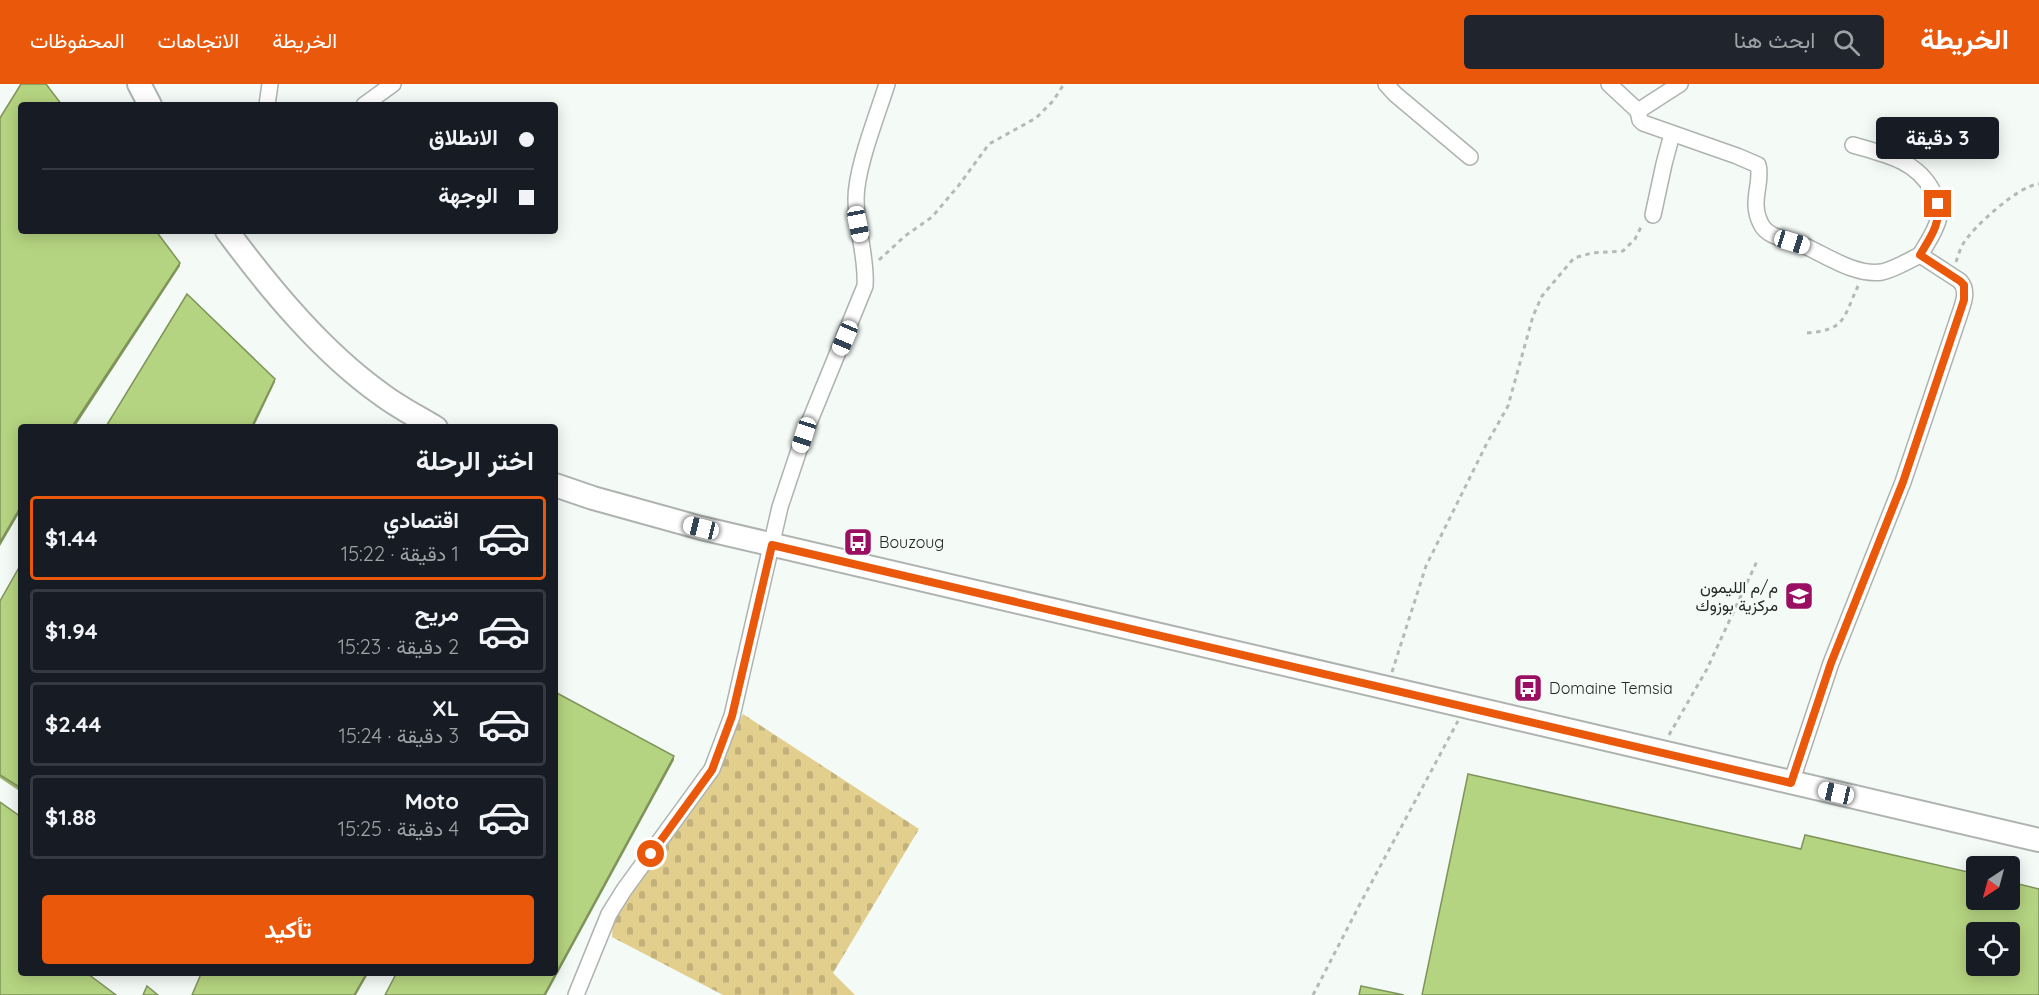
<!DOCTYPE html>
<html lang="ar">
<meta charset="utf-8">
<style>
body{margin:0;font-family:Quicksand,Vazirmatn,sans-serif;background:#20242c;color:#f1f3f6;direction:rtl;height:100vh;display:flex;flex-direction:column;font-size:22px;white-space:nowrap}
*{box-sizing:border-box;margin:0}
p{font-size:20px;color:#9ea1a6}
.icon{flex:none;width:33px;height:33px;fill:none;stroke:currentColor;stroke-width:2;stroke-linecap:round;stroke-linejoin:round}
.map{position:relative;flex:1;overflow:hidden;direction:ltr}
.panel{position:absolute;left:18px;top:340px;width:540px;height:552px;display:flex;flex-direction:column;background:#171b24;border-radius:6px;box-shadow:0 3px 15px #0003;direction:rtl}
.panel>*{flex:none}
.guide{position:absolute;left:18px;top:18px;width:540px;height:132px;border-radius:6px;box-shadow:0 3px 15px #0003;direction:rtl;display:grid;align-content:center;height:132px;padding:0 24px;background:#171b24}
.needle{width:39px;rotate:216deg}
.tools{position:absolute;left:1966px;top:772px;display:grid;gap:12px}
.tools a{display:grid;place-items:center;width:54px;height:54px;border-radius:6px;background:#171b24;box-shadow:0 3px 15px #0003;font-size:30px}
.end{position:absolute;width:27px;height:27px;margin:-14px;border:8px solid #ea580c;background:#fff;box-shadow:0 0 0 3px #fff}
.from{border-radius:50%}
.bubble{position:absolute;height:42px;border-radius:6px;background:#171b24;box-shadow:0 3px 15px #0003;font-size:20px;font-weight:700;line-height:42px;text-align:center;direction:rtl}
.car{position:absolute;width:18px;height:36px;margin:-18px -9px;border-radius:8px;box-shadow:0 0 4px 2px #0007;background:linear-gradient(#fff 24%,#345 0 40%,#fff 0 76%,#345 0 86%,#fff 0)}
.guide b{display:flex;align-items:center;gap:21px;height:57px;font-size:22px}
.guide b+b{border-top:2px solid #363941}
.guide i{width:15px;height:15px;background:#f1f3f6}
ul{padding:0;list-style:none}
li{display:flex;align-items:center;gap:18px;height:84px;margin:0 12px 9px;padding:0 12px;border:3px solid #363941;border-radius:6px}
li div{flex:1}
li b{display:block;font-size:22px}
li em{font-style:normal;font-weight:700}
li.current{border-color:#ea580c}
li>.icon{width:54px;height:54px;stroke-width:1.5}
h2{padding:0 24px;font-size:27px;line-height:72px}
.button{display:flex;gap:12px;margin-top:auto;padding:12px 24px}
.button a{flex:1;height:69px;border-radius:6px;background:#ea580c;color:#fff;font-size:24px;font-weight:700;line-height:69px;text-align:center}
header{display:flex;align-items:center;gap:36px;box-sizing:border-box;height:84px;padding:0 30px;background:#ea580c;color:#fff}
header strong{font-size:28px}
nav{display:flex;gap:33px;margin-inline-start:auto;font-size:21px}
.search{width:420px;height:54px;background:#20242c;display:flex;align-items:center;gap:15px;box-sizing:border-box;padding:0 21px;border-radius:6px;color:#9ea1a6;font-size:22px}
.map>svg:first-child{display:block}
.cemetery{fill:url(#cemetery-stones)}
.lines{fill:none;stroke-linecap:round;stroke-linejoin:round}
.minor-casing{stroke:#aeb3b0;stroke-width:18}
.secondary-casing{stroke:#aeb3b0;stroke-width:26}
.path{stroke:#b5bab7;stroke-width:3;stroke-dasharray:4.5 4.5;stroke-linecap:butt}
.minor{stroke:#fff;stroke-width:15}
.secondary{stroke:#fff;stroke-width:22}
.wall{fill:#9cb66f}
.shaded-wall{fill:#7f945a}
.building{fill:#b5d481;stroke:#7f945a;stroke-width:1.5;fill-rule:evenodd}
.route{stroke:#ea580c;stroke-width:8}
.labels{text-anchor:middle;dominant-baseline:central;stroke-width:4.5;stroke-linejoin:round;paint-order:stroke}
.poi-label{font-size:16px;fill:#252826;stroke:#f4faf6;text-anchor:start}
</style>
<header>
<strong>الخريطة</strong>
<div class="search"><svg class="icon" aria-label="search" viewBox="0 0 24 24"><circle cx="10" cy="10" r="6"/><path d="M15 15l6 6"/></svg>ابحث هنا</div>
<nav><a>الخريطة</a><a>الاتجاهات</a><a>المحفوظات</a></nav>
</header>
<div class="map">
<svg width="2039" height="911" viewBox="0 0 2039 911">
<defs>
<pattern id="cemetery-stones" width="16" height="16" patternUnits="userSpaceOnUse" patternTransform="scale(1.5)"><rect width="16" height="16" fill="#e2ce8d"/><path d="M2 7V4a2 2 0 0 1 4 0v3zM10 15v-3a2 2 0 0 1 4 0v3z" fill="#c2b17a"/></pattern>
</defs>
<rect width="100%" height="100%" fill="#f4faf6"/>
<path class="cemetery" d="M743 630 919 745 833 889 855 911H723L612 853 613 833 700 710Z"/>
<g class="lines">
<g class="minor-casing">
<g id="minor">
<path d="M1386 0 1395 10 1470 73"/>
<path d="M1609 0 1638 27 1680 0"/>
<path d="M267 21 270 0"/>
<path d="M364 21 393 0"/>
<path d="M1638 27 1640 36 1643 39 1737 72 1758 81C1763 99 1749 117 1761 140 1768 155 1791 155 1805 162 1827 172 1856 192 1882 188 1895 185 1908 177 1920 171"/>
<path d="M1653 131 1664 80 1672 50"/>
<path d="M1791 699 1831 579 1903 398 1959 232C1963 220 1969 207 1960 197L1920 171C1927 159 1936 147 1939 133 1941 124 1937 115 1932 106 1916 76 1884 70 1853 61"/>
<path d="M576 911 609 830 624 806 712 685 732 632 780 423 804 351 865 202C867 173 856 145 856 115 856 84 877 32 887 0"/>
</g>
</g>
<g class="secondary-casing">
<g id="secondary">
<path d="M139 0 150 21"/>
<path d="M227 147C270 205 322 268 381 310 398 323 418 333 436 344"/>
<path d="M555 401 593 414 701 444 2039 756"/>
</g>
</g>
<g class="path">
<path d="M879 176 905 152 932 133 959 101 989 60 1036 34 1053 17 1064 0"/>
<path d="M1956 178C1958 172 1960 165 1963 160 1973 143 2019 101 2039 100"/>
<path d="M1807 249C1846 246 1843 234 1858 202"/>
<path d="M1392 588 1426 482 1486 361 1508 322 1533 232 1542 212 1574 174 1592 169 1623 167 1635 155 1642 141"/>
<path d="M1669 651 1707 585 1758 475"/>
<path d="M1313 911 1360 820 1458 637"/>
</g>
<use href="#minor" class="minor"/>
<use href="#secondary" class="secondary"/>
</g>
<path class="wall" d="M21 480V708L0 694V517Z"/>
<g class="shaded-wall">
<path d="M180 179V182L74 344H71Z"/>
<path d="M275 295V298L253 344H251Z"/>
<path d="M21 422V426L0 462V458Z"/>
<path d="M674 672V676L546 911H544Z"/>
<path d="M366 890H368L356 911H354Z"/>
</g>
<g class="building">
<path d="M21 0H46L62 21H21V147H156L180 179 71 344H21V422L0 458V34Z"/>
<path d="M187 210 275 295 251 344H105Z"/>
<path d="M21 480V704L0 691V517Z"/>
<path d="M555 608 674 672 544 911H385L396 890H555Z"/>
<path d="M1468 690 1801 765 1805 751 1977 790V816H2010V798L2039 805V911H1422ZM1977 849H2010V882H1977Z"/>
<path d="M0 718 21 733V890H88L116 911H0Z"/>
<path d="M201 890H366L354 911H192Z"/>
<path d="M147 902 158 911H143Z"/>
<path d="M1361 902 1404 911H1359Z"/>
</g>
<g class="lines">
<path class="route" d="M651 770 712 686 732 632 772 461 1791 699 1831 579 1903 398 1964 216V201L1960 197 1920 171C1929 155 1941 140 1938 120"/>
</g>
<defs>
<g id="bus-square" transform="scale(1.5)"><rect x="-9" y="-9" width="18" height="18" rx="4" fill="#9a0f61" stroke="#f4faf6"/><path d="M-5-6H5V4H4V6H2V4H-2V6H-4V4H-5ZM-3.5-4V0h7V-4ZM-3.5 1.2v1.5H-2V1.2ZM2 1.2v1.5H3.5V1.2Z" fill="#fff"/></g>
<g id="school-square" transform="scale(1.5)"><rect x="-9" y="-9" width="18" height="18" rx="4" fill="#9a0f61" stroke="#f4faf6"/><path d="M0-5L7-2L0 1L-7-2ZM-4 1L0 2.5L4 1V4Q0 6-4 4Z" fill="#fff"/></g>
</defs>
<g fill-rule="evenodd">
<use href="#bus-square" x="858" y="458"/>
<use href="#school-square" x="1799" y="512"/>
<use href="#bus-square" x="1528" y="604"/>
</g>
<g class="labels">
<g class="poi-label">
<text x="879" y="458">Bouzoug</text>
<text x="1778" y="503" text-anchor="end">م/م الليمون<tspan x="1778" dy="18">مركزية بوزوك</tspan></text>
<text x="1549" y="604">Domaine Temsia</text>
</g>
</g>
</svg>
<div class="tools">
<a><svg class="needle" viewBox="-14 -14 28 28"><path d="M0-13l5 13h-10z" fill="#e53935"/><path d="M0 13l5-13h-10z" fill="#9ea1a6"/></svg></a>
<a><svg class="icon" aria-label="locate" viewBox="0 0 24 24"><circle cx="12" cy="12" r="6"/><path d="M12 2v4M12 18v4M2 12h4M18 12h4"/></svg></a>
</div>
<i class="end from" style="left:651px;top:770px"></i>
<i class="end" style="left:1938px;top:120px"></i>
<div class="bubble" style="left:1876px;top:33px;width:123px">3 دقيقة</div>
<i class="car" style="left:858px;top:140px;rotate:169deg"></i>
<i class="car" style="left:1792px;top:158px;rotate:107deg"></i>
<i class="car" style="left:845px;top:254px;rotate:203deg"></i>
<i class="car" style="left:804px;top:351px;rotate:198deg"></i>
<i class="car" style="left:701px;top:444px;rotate:284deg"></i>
<i class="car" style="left:1836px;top:709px;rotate:283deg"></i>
<div class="guide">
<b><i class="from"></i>الانطلاق</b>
<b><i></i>الوجهة</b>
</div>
<section class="panel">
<h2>اختر الرحلة</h2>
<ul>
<li class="current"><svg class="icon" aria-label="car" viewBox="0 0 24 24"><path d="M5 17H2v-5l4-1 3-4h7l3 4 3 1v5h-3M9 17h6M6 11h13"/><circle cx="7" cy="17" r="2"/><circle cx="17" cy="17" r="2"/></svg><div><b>اقتصادي</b><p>1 دقيقة · 15:22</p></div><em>$1.44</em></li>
<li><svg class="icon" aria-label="car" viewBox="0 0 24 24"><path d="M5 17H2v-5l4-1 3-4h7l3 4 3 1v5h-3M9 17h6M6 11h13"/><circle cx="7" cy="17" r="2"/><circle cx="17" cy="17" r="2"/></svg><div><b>مريح</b><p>2 دقيقة · 15:23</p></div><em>$1.94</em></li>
<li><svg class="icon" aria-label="car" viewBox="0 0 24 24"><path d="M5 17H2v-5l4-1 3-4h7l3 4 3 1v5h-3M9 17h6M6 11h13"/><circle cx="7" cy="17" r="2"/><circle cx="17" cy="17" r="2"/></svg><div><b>XL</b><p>3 دقيقة · 15:24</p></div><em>$2.44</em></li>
<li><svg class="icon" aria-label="car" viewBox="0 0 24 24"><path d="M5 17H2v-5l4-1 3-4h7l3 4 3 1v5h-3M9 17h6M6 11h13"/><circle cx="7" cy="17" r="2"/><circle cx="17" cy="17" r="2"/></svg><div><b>Moto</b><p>4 دقيقة · 15:25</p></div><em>$1.88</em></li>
</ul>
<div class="button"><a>تأكيد</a></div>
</section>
</div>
